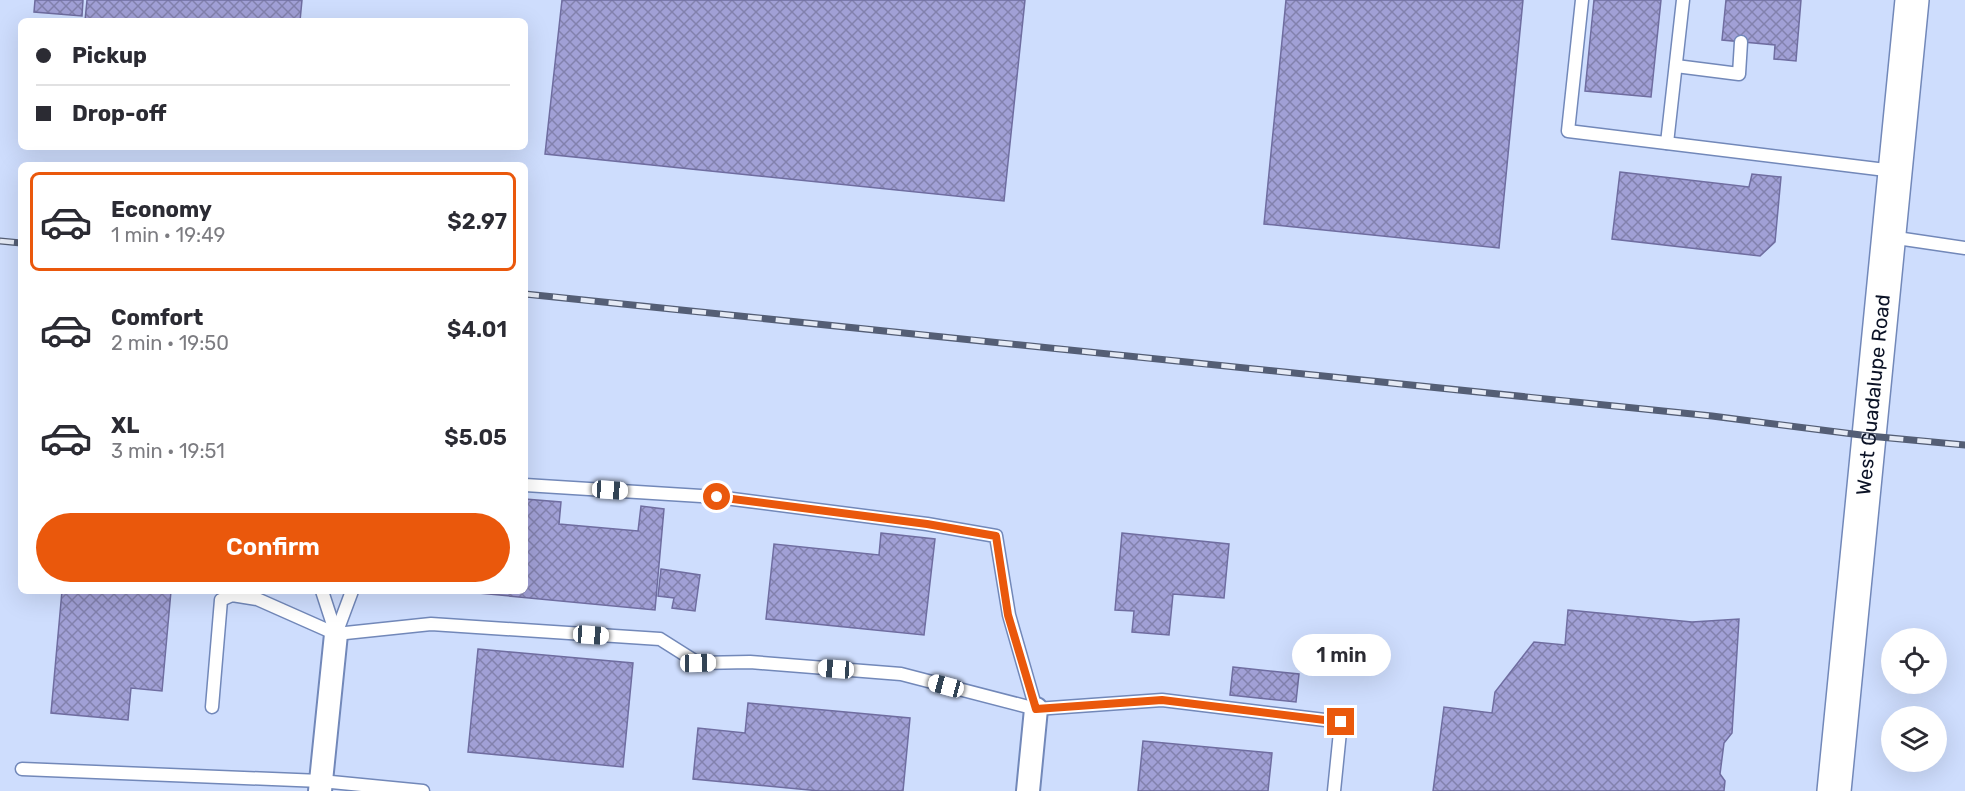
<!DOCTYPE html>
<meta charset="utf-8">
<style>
body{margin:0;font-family:Rubik,sans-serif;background:#f2f2f3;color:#2b2b33;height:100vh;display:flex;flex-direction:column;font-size:22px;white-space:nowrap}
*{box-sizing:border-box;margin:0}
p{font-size:20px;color:#7c7c81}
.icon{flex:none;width:33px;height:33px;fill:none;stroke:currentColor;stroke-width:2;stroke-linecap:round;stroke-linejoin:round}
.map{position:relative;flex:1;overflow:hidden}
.details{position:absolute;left:18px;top:162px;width:510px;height:432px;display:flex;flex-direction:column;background:#fff;border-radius:9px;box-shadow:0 6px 24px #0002}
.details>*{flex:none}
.banner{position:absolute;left:18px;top:18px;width:510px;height:132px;border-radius:9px;box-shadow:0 6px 24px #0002;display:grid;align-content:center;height:132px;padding:0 18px;background:#fff}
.controls{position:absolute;left:1881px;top:628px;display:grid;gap:12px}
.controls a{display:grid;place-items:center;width:66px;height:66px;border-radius:50%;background:#fff;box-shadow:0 6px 24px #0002;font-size:30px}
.end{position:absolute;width:27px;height:27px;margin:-14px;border:8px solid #ea580c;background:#fff;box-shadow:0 0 0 3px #fff}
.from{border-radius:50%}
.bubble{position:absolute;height:42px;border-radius:21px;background:#fff;box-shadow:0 6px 24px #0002;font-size:20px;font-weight:600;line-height:42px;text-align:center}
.car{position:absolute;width:18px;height:36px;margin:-18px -9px;border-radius:8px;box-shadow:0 0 4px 2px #0007;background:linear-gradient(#fff 24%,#345 0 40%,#fff 0 76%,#345 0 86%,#fff 0)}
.banner b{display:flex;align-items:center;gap:21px;height:57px;font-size:22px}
.banner b+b{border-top:2px solid #e1e1e2}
.banner i{width:15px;height:15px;background:#2b2b33}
ul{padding:10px 0 0;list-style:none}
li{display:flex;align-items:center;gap:18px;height:99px;margin:0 12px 9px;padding:0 6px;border:3px solid transparent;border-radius:9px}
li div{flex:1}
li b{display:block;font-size:22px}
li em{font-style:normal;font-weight:600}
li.current{border-color:#ea580c}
li>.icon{width:54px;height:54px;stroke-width:1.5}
.primary-button{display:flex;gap:12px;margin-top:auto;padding:12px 18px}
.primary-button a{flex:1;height:69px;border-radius:36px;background:#ea580c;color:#fff;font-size:24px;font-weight:600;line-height:69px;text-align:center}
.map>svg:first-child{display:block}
.building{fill:url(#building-cross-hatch);stroke:#6f6da0;stroke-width:1.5}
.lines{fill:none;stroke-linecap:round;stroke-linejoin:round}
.service-casing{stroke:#7288b9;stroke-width:15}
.minor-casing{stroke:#7288b9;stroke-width:26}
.secondary-casing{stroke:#7288b9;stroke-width:36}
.service{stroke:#fff;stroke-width:12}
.minor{stroke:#fff;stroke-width:22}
.secondary{stroke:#fff;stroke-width:33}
.rail-casing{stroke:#545e75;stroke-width:7}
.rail{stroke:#e5eaf5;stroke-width:4.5;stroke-dasharray:14;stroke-linecap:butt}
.route{stroke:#ea580c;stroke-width:8}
.labels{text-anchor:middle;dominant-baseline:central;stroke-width:5;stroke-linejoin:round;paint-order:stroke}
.street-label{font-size:20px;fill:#0c1326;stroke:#e5eaf5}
</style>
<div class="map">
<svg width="1965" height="791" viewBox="0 0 1965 791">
<defs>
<pattern id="building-cross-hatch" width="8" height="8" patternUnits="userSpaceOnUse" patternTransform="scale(1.5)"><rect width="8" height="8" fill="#a1a0d6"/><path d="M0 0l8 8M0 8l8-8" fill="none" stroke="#8281ad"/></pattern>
</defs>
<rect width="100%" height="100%" fill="#ceddfd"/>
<g class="building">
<path d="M35 0H83L82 16 34 12Z"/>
<path d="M87 0H302L300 21H85Z"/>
<path d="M562 0H1025L1004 201 545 154Z"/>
<path d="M1286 0H1523L1499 248 1264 224Z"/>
<path d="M1594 0H1661L1651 97 1585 91Z"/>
<path d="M1726 0H1801L1796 61 1774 59 1775 45 1722 40Z"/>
<path d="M1620 172 1749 187 1752 174 1781 177 1775 242 1760 256 1612 239Z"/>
<path d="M525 499 561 502 559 524 638 531 641 506 664 509 655 610 457 591H525Z"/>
<path d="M881 533 935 539 924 635 766 619 774 544 879 555Z"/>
<path d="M1122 533 1229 544 1224 598 1173 594 1169 635 1132 632 1134 611 1115 610Z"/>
<path d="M661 569 700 575 695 611 672 608 674 598 658 596Z"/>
<path d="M62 591H171L162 691 131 688 128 720 51 713Z"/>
<path d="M1568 610 1692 622 1739 619 1732 733 1724 743 1720 774 1725 781 1724 791H1433L1444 707 1492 713 1495 692 1534 642 1565 645Z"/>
<path d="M478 649 633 663 623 767 468 752Z"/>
<path d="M1233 667 1299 674 1296 702 1230 695Z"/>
<path d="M748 703 910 718 903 791H820L693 779 698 728 745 733Z"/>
<path d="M1143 741 1272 753 1268 791H1138Z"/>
</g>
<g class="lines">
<g class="service-casing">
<g id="service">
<path d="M1582 0 1568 131 1894 171"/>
<path d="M1676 66 1739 74 1741 42"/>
<path d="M1667 143 1683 0"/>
<path d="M1890 237 1965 248"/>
<path d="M525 485 717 497 927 524 996 536 1009 615 1036 709"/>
<path d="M322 591 336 634"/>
<path d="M336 634 352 591"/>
<path d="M212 707 221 600 232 595 257 599 336 634 431 624 660 639 698 663 750 662 901 674 1036 709 1162 700 1341 722 1334 791"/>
<path d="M22 769 321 781 423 791"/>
</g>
</g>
<g class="minor-casing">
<g id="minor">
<path d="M320 791 336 634"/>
<path d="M1028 791 1036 709"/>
</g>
</g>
<g class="secondary-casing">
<g id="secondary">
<path id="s1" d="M1834 791 1912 0"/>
</g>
</g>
<use href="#service" class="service"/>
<use href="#minor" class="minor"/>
<use href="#secondary" class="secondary"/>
<g class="rail-casing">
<g id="rail">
<path d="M0 241 21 243"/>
<path d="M525 294 1712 416 1869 436 1965 445"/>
</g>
</g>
<use href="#rail" class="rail"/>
</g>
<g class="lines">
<path class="route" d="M717 497 927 524 996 536 1008 615 1036 709 1162 700 1341 722"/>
</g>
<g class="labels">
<g class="street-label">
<text stroke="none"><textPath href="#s1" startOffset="398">West Guadalupe Road</textPath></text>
</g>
</g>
</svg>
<div class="controls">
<a><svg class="icon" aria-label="locate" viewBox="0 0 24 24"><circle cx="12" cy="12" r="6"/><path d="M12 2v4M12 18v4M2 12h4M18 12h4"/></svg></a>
<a><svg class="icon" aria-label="layers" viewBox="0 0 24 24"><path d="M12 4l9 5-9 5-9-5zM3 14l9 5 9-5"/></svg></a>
</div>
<i class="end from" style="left:717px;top:497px"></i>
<i class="end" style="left:1341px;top:722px"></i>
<div class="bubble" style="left:1292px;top:634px;width:99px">1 min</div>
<i class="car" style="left:610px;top:490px;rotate:94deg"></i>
<i class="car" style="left:591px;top:635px;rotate:94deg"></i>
<i class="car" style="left:698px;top:663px;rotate:89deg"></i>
<i class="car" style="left:836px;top:669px;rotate:274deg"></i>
<i class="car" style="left:946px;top:686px;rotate:285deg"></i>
<div class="banner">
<b><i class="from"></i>Pickup</b>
<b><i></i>Drop-off</b>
</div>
<section class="details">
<ul>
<li class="current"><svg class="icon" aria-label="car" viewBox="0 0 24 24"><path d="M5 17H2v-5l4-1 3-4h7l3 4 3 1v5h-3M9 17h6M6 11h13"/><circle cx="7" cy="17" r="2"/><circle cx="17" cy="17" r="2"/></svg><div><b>Economy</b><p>1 min · 19:49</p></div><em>$2.97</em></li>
<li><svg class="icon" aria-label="car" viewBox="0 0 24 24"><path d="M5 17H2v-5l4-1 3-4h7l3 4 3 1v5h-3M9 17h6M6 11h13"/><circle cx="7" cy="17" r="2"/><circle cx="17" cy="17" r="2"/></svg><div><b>Comfort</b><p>2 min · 19:50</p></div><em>$4.01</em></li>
<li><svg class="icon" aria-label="car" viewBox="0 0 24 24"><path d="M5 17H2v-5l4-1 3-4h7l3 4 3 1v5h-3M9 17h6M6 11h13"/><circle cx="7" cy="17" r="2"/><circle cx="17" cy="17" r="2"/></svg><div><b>XL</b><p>3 min · 19:51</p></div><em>$5.05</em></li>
</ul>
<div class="primary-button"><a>Confirm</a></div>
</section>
</div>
